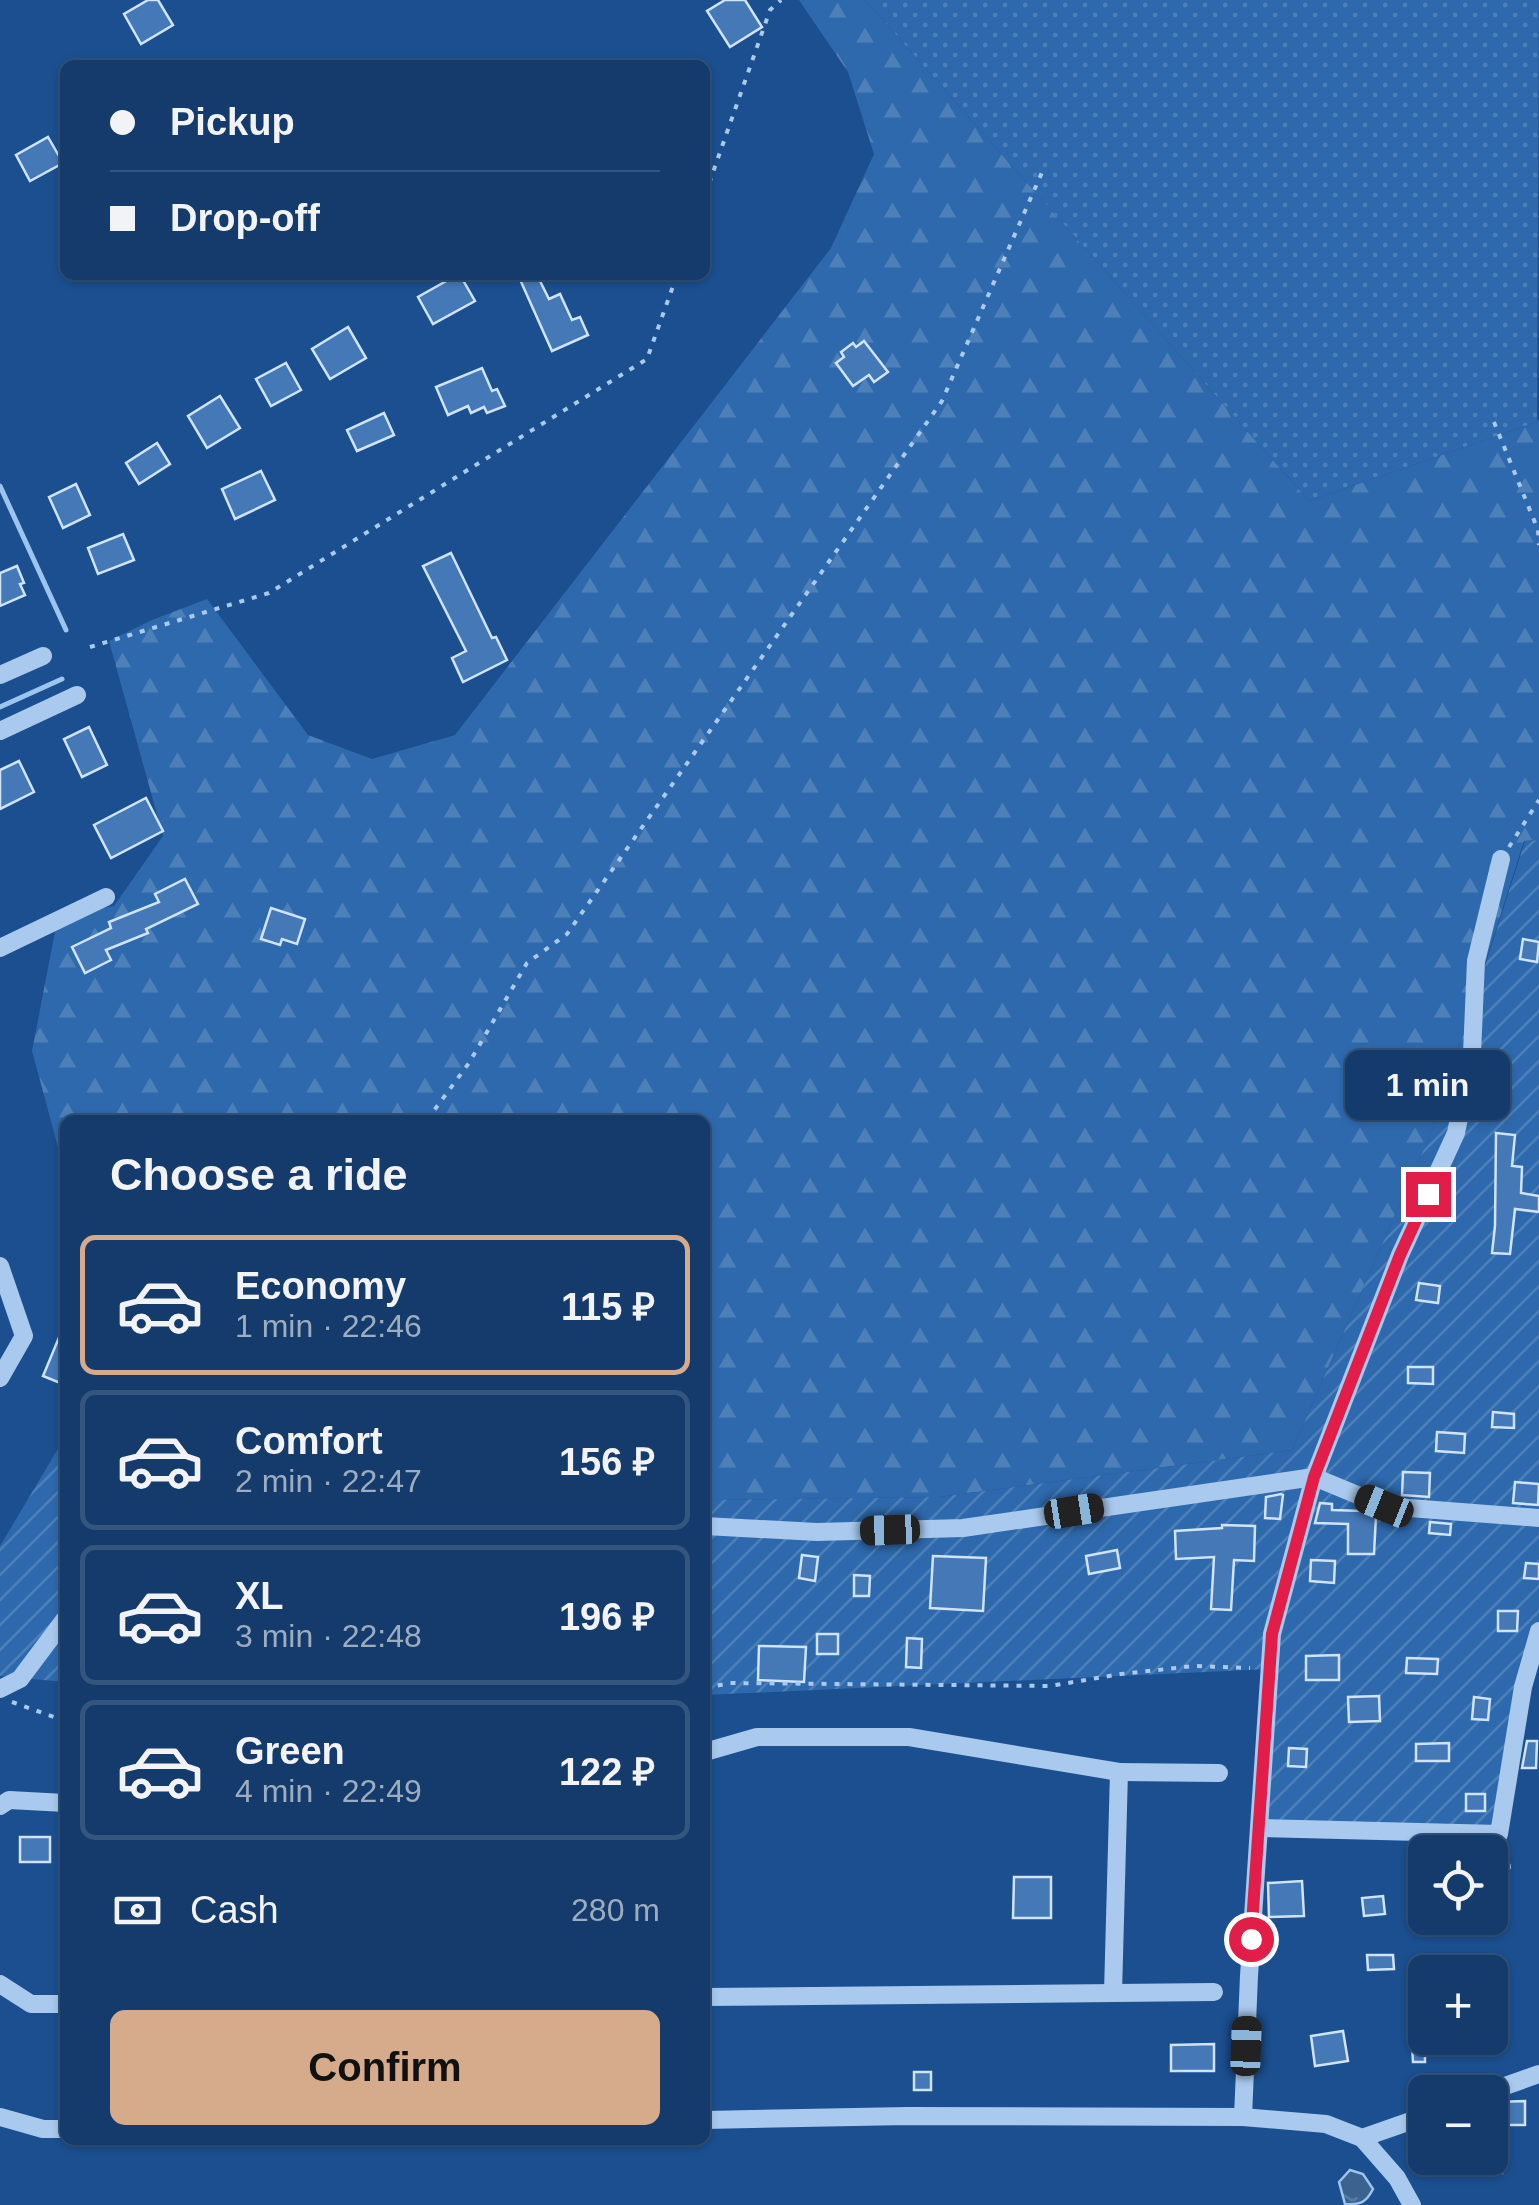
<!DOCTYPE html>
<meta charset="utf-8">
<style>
body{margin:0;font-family:Arial,sans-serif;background:#1d4271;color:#f1f3f6;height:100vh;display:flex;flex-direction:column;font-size:38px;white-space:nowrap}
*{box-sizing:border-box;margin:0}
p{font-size:32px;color:#9dadc1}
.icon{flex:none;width:55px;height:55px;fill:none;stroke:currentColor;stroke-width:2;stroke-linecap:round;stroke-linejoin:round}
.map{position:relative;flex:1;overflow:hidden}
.drawer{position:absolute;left:60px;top:1115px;width:650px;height:1030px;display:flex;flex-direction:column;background:#143b6b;border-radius:15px;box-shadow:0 2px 8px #0004,0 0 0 2px #33557e}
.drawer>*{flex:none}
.guide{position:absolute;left:60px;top:60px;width:650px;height:220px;border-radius:15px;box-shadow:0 2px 8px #0004,0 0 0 2px #33557e;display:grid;align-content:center;height:220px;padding:0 50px;background:#143b6b}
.buttons{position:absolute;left:1408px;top:1835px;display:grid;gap:20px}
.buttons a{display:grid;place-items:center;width:100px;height:100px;border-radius:15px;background:#143b6b;box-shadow:0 2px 8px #0004,0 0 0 2px #33557e;font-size:50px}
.end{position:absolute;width:45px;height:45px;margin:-22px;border:12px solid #e11d48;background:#fff;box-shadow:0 0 0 5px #fff}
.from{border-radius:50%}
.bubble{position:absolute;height:70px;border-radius:15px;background:#143b6b;box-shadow:0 2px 8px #0004,0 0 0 2px #33557e;font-size:32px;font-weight:700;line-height:70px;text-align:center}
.car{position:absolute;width:30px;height:60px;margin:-30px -15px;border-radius:12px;box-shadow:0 0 8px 2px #0007;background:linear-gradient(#222 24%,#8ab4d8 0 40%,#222 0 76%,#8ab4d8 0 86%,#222 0)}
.guide b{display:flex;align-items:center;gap:35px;height:95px;font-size:38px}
.guide b+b{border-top:2px solid #33557e}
.guide i{width:25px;height:25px;background:#f1f3f6}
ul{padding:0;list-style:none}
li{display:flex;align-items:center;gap:30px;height:140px;margin:0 20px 15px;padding:0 30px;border:5px solid #33557e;border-radius:15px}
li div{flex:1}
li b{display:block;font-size:38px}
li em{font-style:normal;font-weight:700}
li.selected{border-color:#d6ab8b}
li>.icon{width:90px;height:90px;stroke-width:1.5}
h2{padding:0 50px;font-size:45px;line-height:120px}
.pay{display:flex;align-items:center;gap:25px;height:110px;padding:0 50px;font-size:38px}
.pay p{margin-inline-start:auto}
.primary-button{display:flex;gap:20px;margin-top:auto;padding:20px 50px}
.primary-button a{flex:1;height:115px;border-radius:15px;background:#d6ab8b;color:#111;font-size:40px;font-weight:700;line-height:115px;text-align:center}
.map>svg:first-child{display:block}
.grass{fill:url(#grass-dots)}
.forest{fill:url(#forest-firs)}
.garden{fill:url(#garden-furrows)}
.water{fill:url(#water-ripples);stroke:#9cc4f0;stroke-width:2.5}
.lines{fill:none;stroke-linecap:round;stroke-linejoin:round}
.stream{stroke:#9cc4f0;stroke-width:5}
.building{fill:#4478b7;stroke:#cfe3fa;stroke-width:2.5}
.path{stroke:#a9c9ee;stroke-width:4;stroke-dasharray:5 8;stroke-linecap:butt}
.minor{stroke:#a9c9ee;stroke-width:18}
.route{stroke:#e11d48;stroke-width:12}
</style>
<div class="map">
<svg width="1539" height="2205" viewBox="0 0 1539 2205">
<defs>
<pattern id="grass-dots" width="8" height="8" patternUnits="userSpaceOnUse" patternTransform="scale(2.5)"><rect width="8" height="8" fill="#2e69ad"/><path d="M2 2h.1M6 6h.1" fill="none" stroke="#4d80b9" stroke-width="1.8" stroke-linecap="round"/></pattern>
<pattern id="forest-firs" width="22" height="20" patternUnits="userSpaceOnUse" patternTransform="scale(2.5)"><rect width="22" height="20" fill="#2e69ad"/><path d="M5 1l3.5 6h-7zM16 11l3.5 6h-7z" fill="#4d80b9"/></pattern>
<pattern id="garden-furrows" width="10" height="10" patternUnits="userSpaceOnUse" patternTransform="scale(2.5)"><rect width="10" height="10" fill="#2e69ad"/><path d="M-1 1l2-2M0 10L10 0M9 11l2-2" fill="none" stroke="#4d80b9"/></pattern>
<pattern id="water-ripples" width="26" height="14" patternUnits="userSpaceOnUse" patternTransform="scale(2.5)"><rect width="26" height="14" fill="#3c6290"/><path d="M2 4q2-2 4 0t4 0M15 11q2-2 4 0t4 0" fill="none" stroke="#597aa1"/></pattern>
</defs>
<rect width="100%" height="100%" fill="#1b4f8f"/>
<path class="grass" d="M865 0H1539L1537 422 1309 501Z"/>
<path class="forest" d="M799 0H865L1309 501 1537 422 1539 419V840L1524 841 1433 1128 1292 1450 939 1497 705 1500V1120H65V1173L32 1051 58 916 114 906 163 836 109 641 152 620 207 599 308 735 372 759 455 735 831 248 874 154 848 72Z"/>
<g class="garden">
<path d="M1539 840V1631L1499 1834 1259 1828 1270 1669 705 1695V1500L939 1497 1292 1450 1433 1128 1525 841Z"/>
<path d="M65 1437V1682L0 1676V1546Z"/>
</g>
<path class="water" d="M1350 2170 1363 2174 1373 2189C1366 2203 1360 2205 1345 2204L1339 2182Z"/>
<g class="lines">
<g class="stream">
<path d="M0 486 66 630"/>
<path d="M0 707 62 679"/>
</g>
</g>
<g class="building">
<path d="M148 0H158L173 25 141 44 124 14Z"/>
<path d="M725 0H745L762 27 730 47 707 11Z"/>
<path d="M48 137 63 163 30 181 16 155Z"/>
<path d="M457 275H460L475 301 433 324 418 297Z"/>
<path d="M518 275H537L549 299 560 294 572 320 580 317 588 335 552 351Z"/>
<path d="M348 327 366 358 330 379 312 349Z"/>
<path d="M864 341 888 372 874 382 869 375 853 386 836 363 844 357 841 352 853 343 856 347Z"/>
<path d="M286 363 301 390 271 406 256 379Z"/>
<path d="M482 368 492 391 497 389 505 406 487 413 484 407 471 413 468 406 448 415 436 387Z"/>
<path d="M220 396 240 428 207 448 188 416Z"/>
<path d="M384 413 394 435 357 451 347 430Z"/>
<path d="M157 443 170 464 139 484 126 463Z"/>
<path d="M261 471 275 500 235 519 222 489Z"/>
<path d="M76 484 90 515 63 528 49 497Z"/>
<path d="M123 534 134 560 98 574 88 548Z"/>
<path d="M451 553 492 638 496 637 507 660 463 682 452 658 466 651 423 566Z"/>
<path d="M17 566 24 583 20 584 25 595 0 606V573Z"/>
<path d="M89 727 107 765 82 777 64 739Z"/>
<path d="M19 761 34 792 0 809V770Z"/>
<path d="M146 798 163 831 111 858 94 825Z"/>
<path d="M185 879 198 904 146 929 148 933 106 950 111 960 85 973 72 947 111 928 109 922 159 902 155 894Z"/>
<path d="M271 908 305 919 297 944 282 939 280 945 261 939Z"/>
<path d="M1523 939 1539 942 1537 962 1520 959Z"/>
<path d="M1496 1133 1515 1135 1512 1166 1522 1167 1521 1193 1539 1196V1212L1515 1209 1510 1254 1492 1253 1495 1226Z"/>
<path d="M1419 1283 1440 1286 1438 1303 1416 1300Z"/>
<path d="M65 1323V1385L43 1376Z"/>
<path d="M1408 1367H1433V1384L1408 1383Z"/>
<path d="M1493 1412 1514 1414V1428L1492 1427Z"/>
<path d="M1437 1432 1465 1434 1464 1453 1436 1451Z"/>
<path d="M1403 1472 1430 1473 1429 1497 1402 1495Z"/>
<path d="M1515 1482 1539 1484 1538 1505 1513 1503Z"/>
<path d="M1281 1494 1283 1495 1280 1519 1265 1518 1266 1497Z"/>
<path d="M1320 1503 1332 1504V1510L1364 1511 1376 1516 1374 1554H1348V1524L1315 1523Z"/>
<path d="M1430 1522 1451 1524 1450 1535 1429 1533Z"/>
<path d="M1222 1525 1255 1526 1254 1561 1234 1560 1231 1610 1211 1609 1214 1557 1176 1559 1175 1531 1222 1528Z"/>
<path d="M1117 1550 1120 1568 1089 1574 1086 1556Z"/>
<path d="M802 1555 818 1557 815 1581 799 1578Z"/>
<path d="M933 1556 986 1558 983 1611 930 1608Z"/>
<path d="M1311 1560 1335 1561 1334 1583 1310 1581Z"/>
<path d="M1526 1563 1539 1564V1579L1524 1578Z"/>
<path d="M854 1575 870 1576 869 1596H854Z"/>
<path d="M1498 1611H1518L1517 1631H1498Z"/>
<rect x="817" y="1634" width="21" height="20"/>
<path d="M907 1638 922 1639 921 1668 906 1667Z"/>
<path d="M759 1646 806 1647 804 1682 758 1680Z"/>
<path d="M1339 1655V1680H1306V1656Z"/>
<path d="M1407 1658 1438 1659 1437 1674 1406 1673Z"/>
<path d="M1379 1696 1380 1721 1349 1722 1348 1697Z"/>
<path d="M1474 1697 1490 1699 1488 1720 1472 1719Z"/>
<path d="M1527 1741H1537L1536 1768H1522Z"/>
<path d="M1449 1743V1761H1416V1744Z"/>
<path d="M1289 1748 1307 1749 1306 1767 1288 1766Z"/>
<rect x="1466" y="1794" width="19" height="17"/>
<rect x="20" y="1837" width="30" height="25"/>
<path d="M1490 1855 1505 1856 1504 1886H1490Z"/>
<path d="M1014 1877H1051V1918H1013Z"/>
<path d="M1302 1881 1304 1916 1269 1917 1268 1883Z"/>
<path d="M1383 1896 1385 1914 1364 1916 1362 1898Z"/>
<path d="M1367 1955H1393L1394 1969 1368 1970Z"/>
<path d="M1425 1997V2038H1465V2050L1431 2051V2053L1425 2054V2062H1413L1409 1998Z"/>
<path d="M1343 2031 1348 2061 1315 2066 1311 2036Z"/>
<path d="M1214 2044V2071H1171V2045Z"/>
<rect x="914" y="2072" width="17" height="18"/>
<path d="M1525 2101V2125H1499L1498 2102Z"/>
<rect x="1477" y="2158" width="25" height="15"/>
</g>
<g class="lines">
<g class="path">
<path d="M705 195 770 10 781 0"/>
<path d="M1494 422 1538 530 1539 545"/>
<path d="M90 647 269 593 647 359 677 275"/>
<path d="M1509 847 1539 800"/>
<path d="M427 1120 469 1063 527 963 567 934 942 401 1043 170"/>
<path d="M705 1688 730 1683 1050 1686 1121 1674 1194 1666 1250 1668"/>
<path d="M12 1702 54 1717 65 1718"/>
<path d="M1507 1851 1510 1876"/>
</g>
<g class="minor">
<path d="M0 675 43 656"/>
<path d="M0 731 77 695"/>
<path d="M0 948 106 897"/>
<path d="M0 1266 24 1336 0 1378"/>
<path d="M705 1526 817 1532 963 1528 1314 1477 1384 1506 1539 1518"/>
<path d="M0 1689 20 1679 65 1619"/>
<path d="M705 1752 757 1737H909L1119 1772 1113 1993"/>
<path d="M1119 1772 1219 1773"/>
<path d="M0 1806 9 1800 65 1803"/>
<path d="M1259 1828 1499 1834 1523 1687 1539 1631"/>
<path d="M0 1984 31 2004H65"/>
<path d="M705 1997 1214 1992"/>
<path d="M1488 2092 1539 2074"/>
<path d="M0 2117 43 2129H65"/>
<path d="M1243 2117 1249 1976 1272 1634 1314 1477 1400 1255 1456 1133 1472 1054 1476 961 1501 859"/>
<path d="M705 2120 907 2116 1243 2117 1326 2124 1362 2138 1397 2178 1412 2205"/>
<path d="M1362 2138 1425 2116"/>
</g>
</g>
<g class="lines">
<path class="route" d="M1251 1939 1272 1634 1314 1477 1400 1255 1428 1194"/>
</g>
</svg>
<div class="buttons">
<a><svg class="icon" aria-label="locate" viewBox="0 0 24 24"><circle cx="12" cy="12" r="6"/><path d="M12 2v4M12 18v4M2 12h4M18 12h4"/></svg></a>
<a>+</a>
<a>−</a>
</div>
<i class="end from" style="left:1251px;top:1939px"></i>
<i class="end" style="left:1428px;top:1194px"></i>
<div class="bubble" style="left:1345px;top:1050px;width:165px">1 min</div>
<i class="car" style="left:1384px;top:1506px;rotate:292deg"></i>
<i class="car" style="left:1074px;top:1511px;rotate:81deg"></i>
<i class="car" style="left:890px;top:1530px;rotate:268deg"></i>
<i class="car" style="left:1246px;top:2046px;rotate:2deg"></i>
<div class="guide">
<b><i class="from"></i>Pickup</b>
<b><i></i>Drop-off</b>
</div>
<section class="drawer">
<h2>Choose a ride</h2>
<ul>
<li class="selected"><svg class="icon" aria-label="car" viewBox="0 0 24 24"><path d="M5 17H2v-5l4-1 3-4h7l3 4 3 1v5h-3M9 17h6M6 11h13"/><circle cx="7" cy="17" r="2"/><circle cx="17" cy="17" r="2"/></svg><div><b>Economy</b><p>1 min · 22:46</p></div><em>115 ₽</em></li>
<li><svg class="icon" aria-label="car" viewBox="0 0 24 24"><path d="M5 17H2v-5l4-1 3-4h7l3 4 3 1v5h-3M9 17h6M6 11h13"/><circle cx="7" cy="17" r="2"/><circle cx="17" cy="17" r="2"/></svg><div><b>Comfort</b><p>2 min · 22:47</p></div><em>156 ₽</em></li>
<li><svg class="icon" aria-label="car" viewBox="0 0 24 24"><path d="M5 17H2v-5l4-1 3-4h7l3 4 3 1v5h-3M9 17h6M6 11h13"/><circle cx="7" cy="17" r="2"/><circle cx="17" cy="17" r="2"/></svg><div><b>XL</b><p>3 min · 22:48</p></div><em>196 ₽</em></li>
<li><svg class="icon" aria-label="car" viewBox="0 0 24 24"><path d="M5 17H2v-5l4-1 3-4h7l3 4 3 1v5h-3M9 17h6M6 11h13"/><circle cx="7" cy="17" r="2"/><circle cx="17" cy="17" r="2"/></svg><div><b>Green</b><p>4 min · 22:49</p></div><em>122 ₽</em></li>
</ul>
<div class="pay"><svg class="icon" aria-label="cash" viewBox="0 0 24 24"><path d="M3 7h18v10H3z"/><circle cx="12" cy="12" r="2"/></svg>Cash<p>280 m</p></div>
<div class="primary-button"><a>Confirm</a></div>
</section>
</div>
